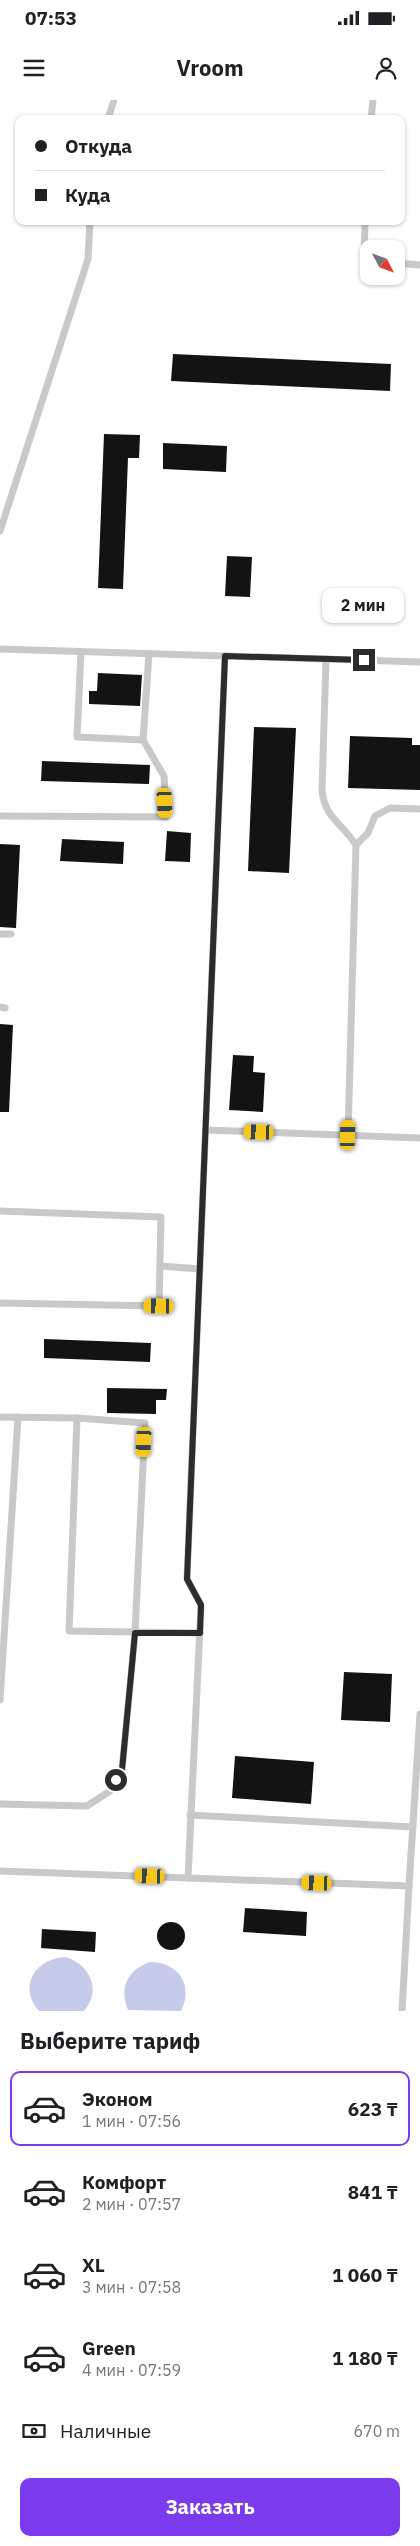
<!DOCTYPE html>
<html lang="ru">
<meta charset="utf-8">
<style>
body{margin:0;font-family:"IBM Plex Sans",sans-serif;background:#f2f2f2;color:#202124;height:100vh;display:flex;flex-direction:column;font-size:19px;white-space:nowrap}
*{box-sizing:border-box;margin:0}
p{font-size:16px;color:#757577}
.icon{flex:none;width:28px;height:28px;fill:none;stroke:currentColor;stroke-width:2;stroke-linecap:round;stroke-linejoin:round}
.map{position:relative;height:1911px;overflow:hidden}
.side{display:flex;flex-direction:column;background:#fff;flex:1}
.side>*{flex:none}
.guide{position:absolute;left:15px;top:15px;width:390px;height:110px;border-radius:10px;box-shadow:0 1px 4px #0004;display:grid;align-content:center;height:110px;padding:0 20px;background:#fff}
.needle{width:32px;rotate:131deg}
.tools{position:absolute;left:360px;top:140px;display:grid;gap:10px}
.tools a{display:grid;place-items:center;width:45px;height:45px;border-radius:10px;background:#fff;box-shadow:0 1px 4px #0004;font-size:25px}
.end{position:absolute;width:22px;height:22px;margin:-11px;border:6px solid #2c2c2c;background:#fff;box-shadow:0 0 0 2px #fff}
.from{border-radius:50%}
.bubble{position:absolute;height:35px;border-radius:10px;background:#fff;box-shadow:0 1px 4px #0004;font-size:16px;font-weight:700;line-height:35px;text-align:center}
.car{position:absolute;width:15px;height:30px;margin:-15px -8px;border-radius:6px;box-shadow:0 0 4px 1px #0007;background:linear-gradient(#f5c518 24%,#345 0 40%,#f5c518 0 76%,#345 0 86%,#f5c518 0)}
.guide b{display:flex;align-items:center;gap:18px;height:48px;font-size:19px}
.guide b+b{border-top:1px solid #e0e0e0}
.guide i{width:12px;height:12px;background:#202124}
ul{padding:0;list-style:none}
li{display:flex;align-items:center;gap:15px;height:75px;margin:0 10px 8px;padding:0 10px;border:2px solid transparent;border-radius:10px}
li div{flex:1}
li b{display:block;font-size:19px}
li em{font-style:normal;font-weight:700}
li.current{border-color:#7c3aed}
li>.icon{width:45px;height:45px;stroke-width:1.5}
h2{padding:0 20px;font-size:22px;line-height:60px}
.pay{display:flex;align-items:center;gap:12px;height:55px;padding:0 20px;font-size:19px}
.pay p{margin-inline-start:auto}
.button{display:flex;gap:10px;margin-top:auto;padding:10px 20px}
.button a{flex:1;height:58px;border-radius:10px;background:#7c3aed;color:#fff;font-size:20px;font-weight:700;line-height:58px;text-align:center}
.status{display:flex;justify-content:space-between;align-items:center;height:35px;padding:0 25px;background:#fff;direction:ltr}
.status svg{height:14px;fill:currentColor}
header{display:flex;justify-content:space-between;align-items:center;height:65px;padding:0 20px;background:#fff;font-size:22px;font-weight:700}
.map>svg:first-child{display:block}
.water{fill:#c6cbe9}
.building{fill:#131313}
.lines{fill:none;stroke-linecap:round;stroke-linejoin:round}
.lane{stroke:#c9c9c9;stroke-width:7}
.route{stroke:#2c2c2c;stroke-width:6}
</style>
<div class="status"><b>07:53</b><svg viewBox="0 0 49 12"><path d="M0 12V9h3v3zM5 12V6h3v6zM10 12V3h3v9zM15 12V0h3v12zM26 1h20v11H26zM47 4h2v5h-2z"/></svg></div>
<header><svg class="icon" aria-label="menu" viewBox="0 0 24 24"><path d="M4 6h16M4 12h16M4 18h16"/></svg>Vroom<svg class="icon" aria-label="person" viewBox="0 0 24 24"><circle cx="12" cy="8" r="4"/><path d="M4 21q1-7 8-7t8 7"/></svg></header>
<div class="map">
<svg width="420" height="1911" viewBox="0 0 420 1911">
<rect width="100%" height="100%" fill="#fff"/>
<g class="water">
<path d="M66 1857C90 1865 102 1890 84 1911H39C17 1886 36 1858 66 1857Z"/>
<path d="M150 1862C178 1862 194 1885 181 1911L128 1910C119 1888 127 1870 150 1862Z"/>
</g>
<g class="building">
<path d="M173 254 391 264 390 291 171 281Z"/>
<path d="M104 334 140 335 139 358H128L123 489 98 488Z"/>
<path d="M163 343 227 346 226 372 163 369Z"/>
<path d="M227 456 252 457 250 497 225 496Z"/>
<path d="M98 573 142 575 140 606 89 604V591H97Z"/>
<path d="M254 627 296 628 289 773 248 771Z"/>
<path d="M350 636 412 638V645H420V690L348 688Z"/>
<path d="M42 661 150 665 149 684 41 681Z"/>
<path d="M167 731 191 733 190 762 165 761Z"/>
<path d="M62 739 124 742 123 764 60 761Z"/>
<path d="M0 744 20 745 16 828 0 827Z"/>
<path d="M0 924 13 925 9 1012H0Z"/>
<path d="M233 955 254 956 253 972 265 973 263 1012 229 1010Z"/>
<path d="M44 1239 151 1243 150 1262 44 1258Z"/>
<path d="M107 1288 167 1289 166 1300H156V1314L107 1313Z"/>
<path d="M344 1572 392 1574 390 1622 341 1620Z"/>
<path d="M235 1656 314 1662 311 1704 232 1698Z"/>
<path d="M245 1808 307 1812 306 1836 243 1832Z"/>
<circle cx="171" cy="1836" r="14"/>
<path d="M42 1829 96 1832 95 1852 41 1848Z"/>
</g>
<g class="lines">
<g class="lane">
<path d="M108 19 114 0"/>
<path d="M371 19 373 0"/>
<path d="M365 121 364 161 369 162"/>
<path d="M396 163 420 165"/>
<path d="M0 431 88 159 90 121"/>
<path d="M0 549 420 562"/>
<path d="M81 552 77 637 143 640"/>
<path d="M326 559 322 691C325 718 342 723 356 745L348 1035"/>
<path d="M0 716 166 717 164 676 143 640 149 554"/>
<path d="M356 745 368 733 375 716 390 708 420 709"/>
<path d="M0 834H11"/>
<path d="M0 907 5 908"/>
<path d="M206 1030 420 1038"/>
<path d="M0 1111 161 1117 159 1206 0 1203"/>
<path d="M160 1166 200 1169"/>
<path d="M0 1317 77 1318"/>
<path d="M0 1600 18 1317"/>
<path d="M0 1704 87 1706 110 1691 122 1670 135 1533 145 1323 77 1318 69 1531 200 1533"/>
<path d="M190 1715 413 1727"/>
<path d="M0 1771 409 1786 420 1614"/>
<path d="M188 1778 201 1505 187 1479 225 556"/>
<path d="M402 1911 409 1786"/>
</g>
</g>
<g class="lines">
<path class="route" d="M116 1680 122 1670 135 1533H200L201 1505 187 1479 225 556 364 560"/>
</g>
</svg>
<div class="tools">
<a><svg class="needle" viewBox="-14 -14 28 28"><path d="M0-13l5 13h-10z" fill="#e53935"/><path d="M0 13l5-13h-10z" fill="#757577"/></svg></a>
</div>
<i class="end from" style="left:116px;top:1680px"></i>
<i class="end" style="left:364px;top:560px"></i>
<div class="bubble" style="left:322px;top:488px;width:82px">2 мин</div>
<i class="car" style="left:165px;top:703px;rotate:177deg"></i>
<i class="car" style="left:259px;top:1032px;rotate:272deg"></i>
<i class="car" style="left:348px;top:1035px;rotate:1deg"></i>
<i class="car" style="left:159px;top:1206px;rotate:271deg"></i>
<i class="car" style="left:144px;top:1342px;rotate:183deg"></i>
<i class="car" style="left:150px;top:1776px;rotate:272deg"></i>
<i class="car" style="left:317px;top:1783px;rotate:272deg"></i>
<div class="guide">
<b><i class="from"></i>Откуда</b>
<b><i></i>Куда</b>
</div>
</div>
<section class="side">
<h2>Выберите тариф</h2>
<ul>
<li class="current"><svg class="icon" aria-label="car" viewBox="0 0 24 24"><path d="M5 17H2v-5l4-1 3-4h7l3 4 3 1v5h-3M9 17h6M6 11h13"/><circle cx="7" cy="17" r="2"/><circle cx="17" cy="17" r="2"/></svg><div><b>Эконом</b><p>1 мин · 07:56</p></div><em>623 ₸</em></li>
<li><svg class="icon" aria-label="car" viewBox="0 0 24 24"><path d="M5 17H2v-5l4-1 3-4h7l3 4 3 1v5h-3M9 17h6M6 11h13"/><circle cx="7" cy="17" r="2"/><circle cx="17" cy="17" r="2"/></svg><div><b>Комфорт</b><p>2 мин · 07:57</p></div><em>841 ₸</em></li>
<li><svg class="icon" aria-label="car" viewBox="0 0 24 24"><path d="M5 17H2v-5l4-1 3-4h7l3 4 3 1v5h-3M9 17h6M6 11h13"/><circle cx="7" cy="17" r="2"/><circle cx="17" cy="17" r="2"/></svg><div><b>XL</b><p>3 мин · 07:58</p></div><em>1 060 ₸</em></li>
<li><svg class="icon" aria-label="car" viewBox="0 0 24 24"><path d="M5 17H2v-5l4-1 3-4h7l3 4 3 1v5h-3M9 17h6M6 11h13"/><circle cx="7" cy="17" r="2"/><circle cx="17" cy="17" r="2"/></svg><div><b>Green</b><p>4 мин · 07:59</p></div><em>1 180 ₸</em></li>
</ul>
<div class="pay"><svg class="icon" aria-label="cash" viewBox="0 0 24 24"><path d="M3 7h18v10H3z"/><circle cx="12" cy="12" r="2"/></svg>Наличные<p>670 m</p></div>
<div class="button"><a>Заказать</a></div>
</section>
